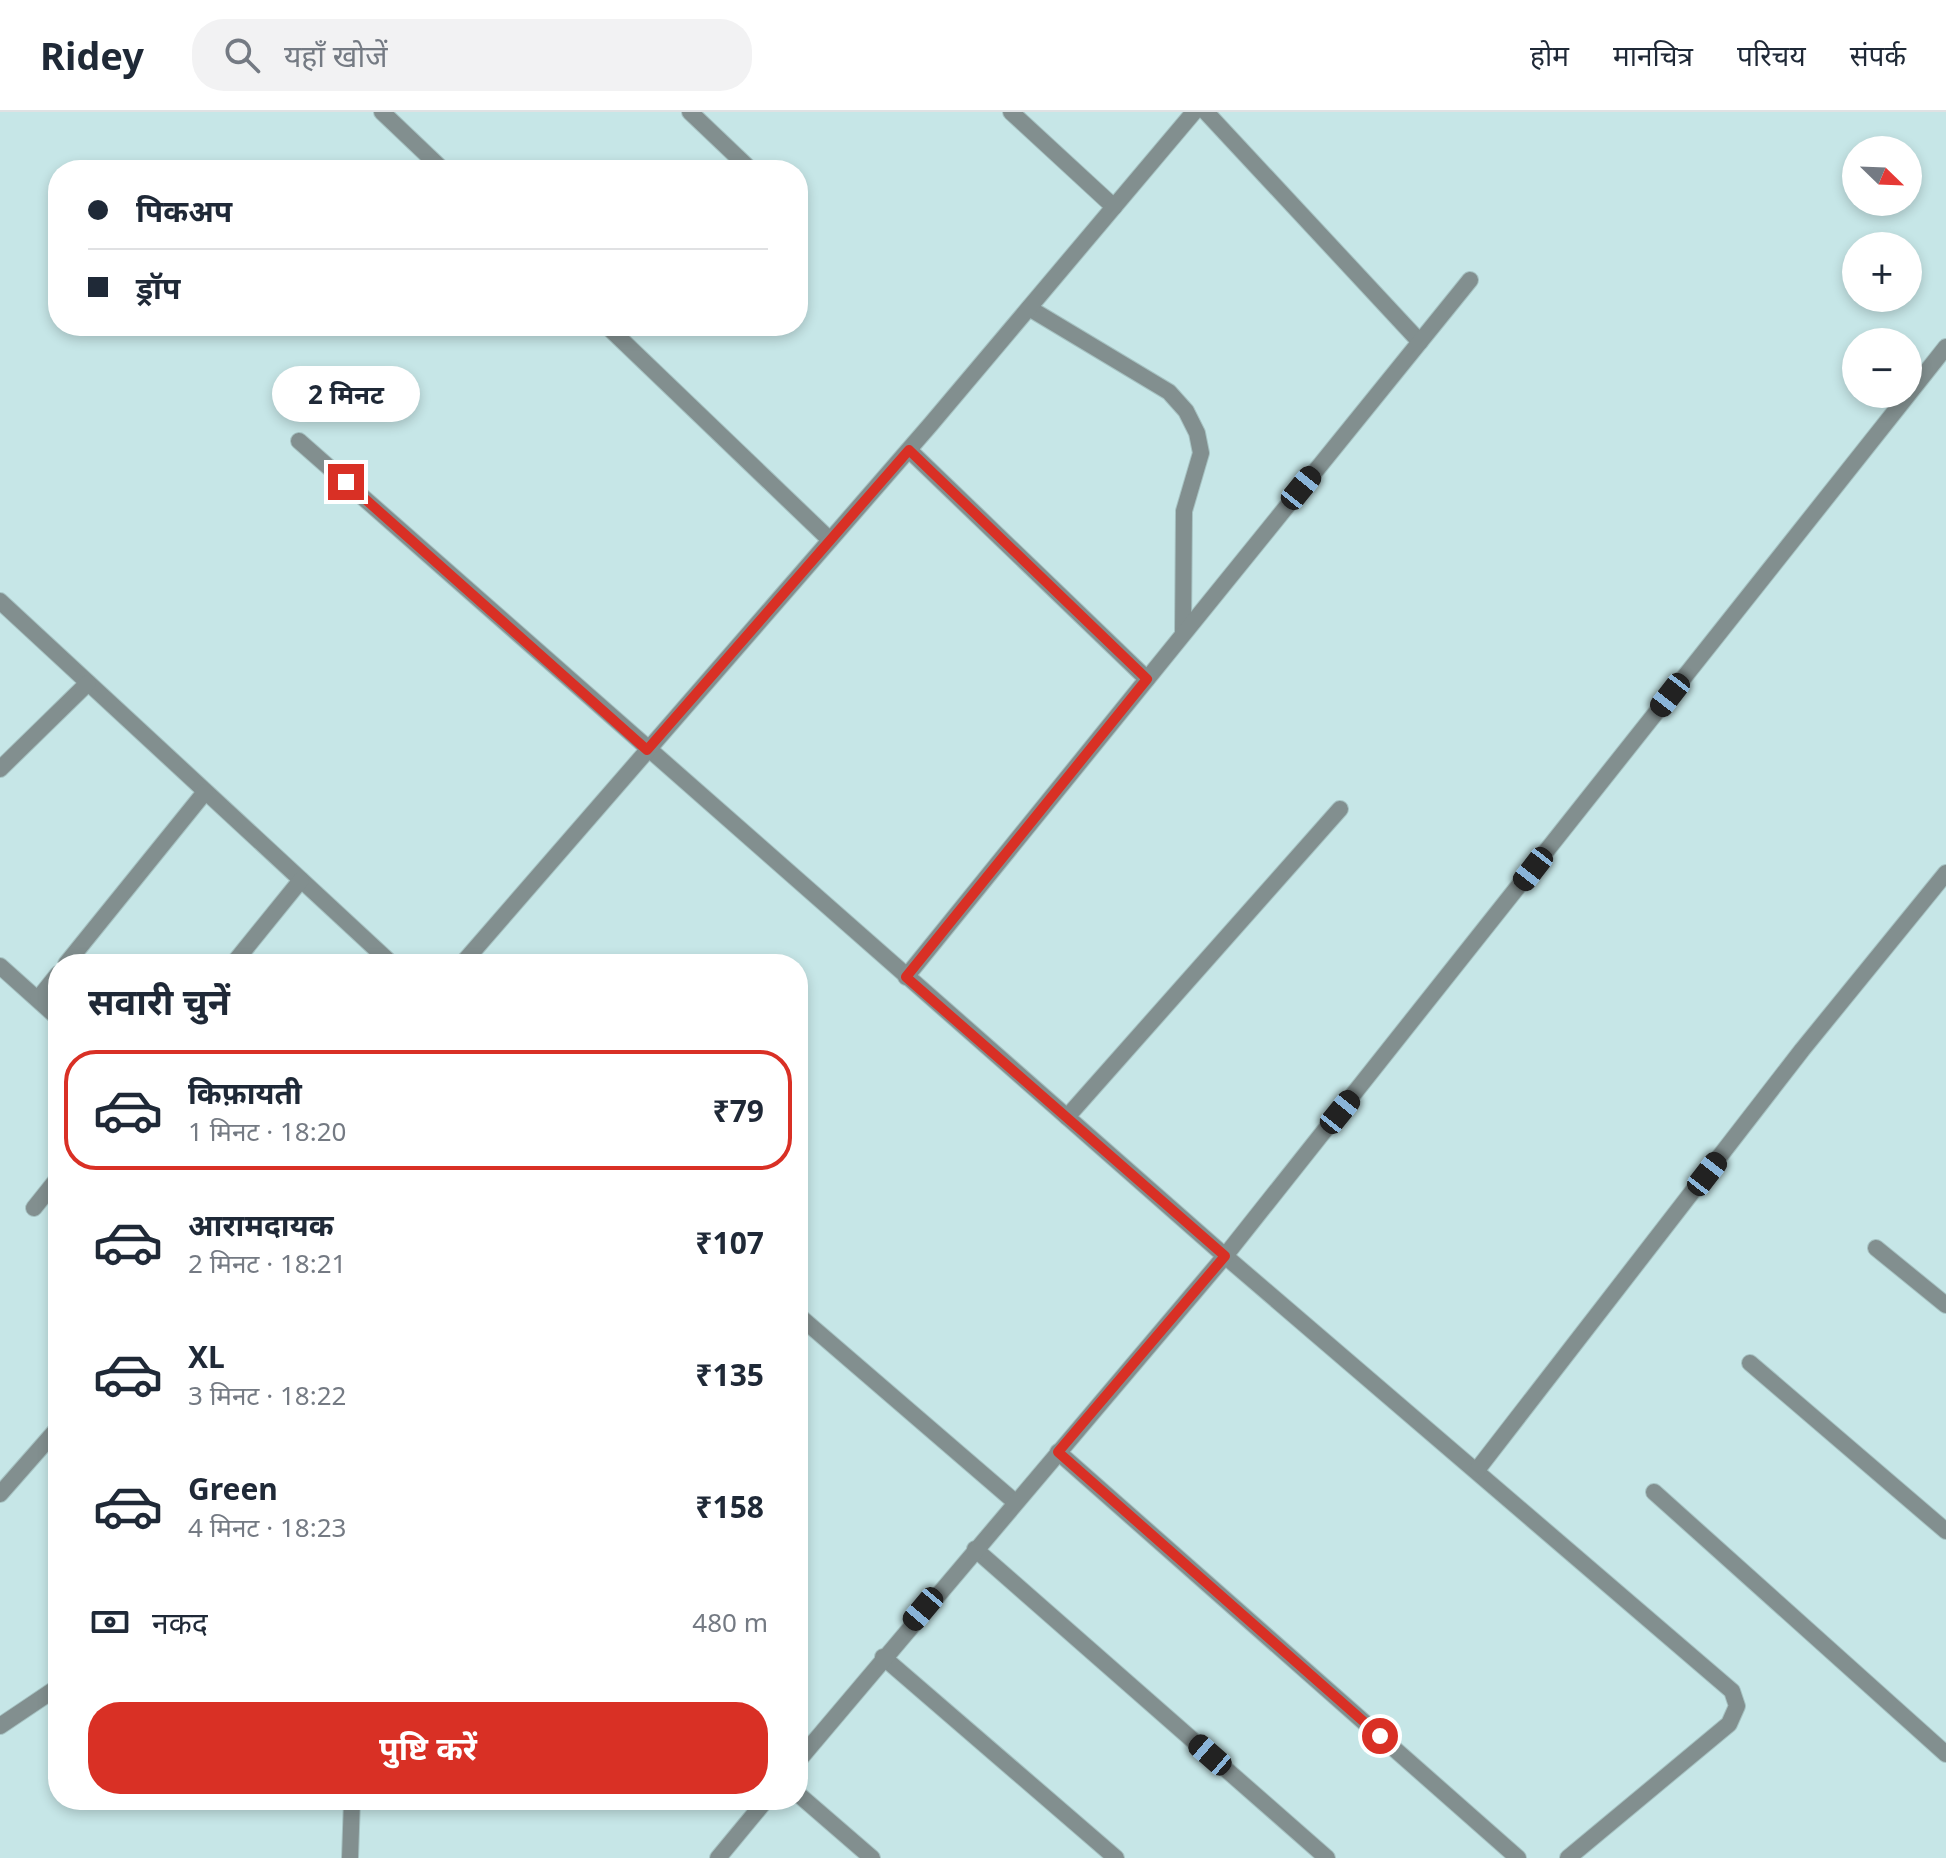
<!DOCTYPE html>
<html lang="hi">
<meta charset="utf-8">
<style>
body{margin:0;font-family:"Noto Sans","Noto Sans Devanagari",sans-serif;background:#f2f2f3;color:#1f2937;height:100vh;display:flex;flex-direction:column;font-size:30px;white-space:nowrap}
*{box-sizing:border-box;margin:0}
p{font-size:26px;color:#747a83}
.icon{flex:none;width:44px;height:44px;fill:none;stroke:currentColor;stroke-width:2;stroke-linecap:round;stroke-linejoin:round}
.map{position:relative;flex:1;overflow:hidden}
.sheet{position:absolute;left:48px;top:842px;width:760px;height:856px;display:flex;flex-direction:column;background:#fff;border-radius:32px;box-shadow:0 4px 12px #0003}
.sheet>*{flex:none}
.banner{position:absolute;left:48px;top:48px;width:760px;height:176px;border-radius:32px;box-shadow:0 4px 12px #0003;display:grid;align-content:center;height:176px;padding:0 40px;background:#fff}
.needle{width:52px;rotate:113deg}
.fabs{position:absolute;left:1842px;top:24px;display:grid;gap:16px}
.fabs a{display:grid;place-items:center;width:80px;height:80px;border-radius:50%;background:#fff;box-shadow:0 4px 12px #0003;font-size:40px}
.end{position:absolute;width:36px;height:36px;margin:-18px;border:10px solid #d93025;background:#fff;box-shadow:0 0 0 4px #fff}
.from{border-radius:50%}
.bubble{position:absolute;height:56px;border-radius:28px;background:#fff;box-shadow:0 4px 12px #0003;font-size:26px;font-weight:700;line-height:56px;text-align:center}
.car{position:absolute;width:24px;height:48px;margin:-24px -12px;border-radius:10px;box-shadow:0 0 6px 2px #0007;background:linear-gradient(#222 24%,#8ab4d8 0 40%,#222 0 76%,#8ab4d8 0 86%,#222 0)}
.banner b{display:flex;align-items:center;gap:28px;height:76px;font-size:30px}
.banner b+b{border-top:2px solid #e0e1e3}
.banner i{width:20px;height:20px;background:#1f2937}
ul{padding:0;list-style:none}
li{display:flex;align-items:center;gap:24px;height:120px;margin:0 16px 12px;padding:0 24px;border:4px solid transparent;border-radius:32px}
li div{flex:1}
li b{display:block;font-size:30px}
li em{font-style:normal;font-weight:700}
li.selected{border-color:#d93025}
li>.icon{width:72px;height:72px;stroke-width:1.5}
h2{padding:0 40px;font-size:36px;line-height:96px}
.pay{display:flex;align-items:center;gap:20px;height:88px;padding:0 40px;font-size:30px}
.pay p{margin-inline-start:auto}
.primary-button{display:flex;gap:16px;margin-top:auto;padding:16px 40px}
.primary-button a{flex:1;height:92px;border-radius:32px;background:#d93025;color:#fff;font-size:32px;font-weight:700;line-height:92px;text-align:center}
header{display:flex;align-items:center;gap:48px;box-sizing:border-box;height:112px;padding:0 40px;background:#fff;border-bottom:2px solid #e0e1e3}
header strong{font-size:38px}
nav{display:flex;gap:44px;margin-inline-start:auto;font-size:28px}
.search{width:560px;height:72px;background:#f2f2f3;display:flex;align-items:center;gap:20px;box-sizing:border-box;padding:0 28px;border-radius:32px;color:#747a83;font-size:30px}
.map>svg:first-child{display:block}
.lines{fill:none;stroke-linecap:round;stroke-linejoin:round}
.minor-casing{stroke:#a6c2c2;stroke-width:18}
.minor{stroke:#828f8f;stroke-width:16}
.route{stroke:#d93025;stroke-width:10}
</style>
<header>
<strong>Ridey</strong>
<div class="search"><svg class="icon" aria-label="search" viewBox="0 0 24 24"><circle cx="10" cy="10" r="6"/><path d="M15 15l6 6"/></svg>यहाँ खोजें</div>
<nav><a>होम</a><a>मानचित्र</a><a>परिचय</a><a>संपर्क</a></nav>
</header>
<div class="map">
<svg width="1946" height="1746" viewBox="0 0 1946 1746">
<rect width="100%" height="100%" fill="#c6e6e7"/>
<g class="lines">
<g class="minor-casing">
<g id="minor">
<path d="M382 0 443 58"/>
<path d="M690 0 751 58"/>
<path d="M1011 0 1114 95"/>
<path d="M1206 0 1420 230"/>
<path d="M1029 196 1169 280 1186 299 1197 321 1201 341 1184 399 1183 521"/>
<path d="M607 214 830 428"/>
<path d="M299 329 1225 1144 1732 1579 1737 1594 1729 1612 1568 1746"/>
<path d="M909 338 1147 567"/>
<path d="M0 489 392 852"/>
<path d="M0 657 88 571"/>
<path d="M66 852 205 680"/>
<path d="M233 852 301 768"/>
<path d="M462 852 931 312 1194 0"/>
<path d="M0 854 58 906"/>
<path d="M906 865 1470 168"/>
<path d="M38 887 58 862"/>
<path d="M1067 1005 1340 697"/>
<path d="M34 1096 58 1066"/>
<path d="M1876 1136 1946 1193"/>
<path d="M798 1203 1015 1390"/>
<path d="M1750 1251 1946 1419"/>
<path d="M1058 1340 1518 1746"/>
<path d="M1477 1358 1802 938 1946 761"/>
<path d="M1654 1380 1946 1642"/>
<path d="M0 1382 58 1316"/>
<path d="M975 1437 1327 1746"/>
<path d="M883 1545 1116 1746"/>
<path d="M0 1614 58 1575"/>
<path d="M798 1649 1225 1144 1946 235"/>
<path d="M798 1682 872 1746"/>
<path d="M350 1746 352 1688"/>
<path d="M718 1746 766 1688"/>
</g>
</g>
<use href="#minor" class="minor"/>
</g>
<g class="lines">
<path class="route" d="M346 370 647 638 909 338 1147 567 906 865 1225 1144 1058 1340 1380 1624"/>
</g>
</svg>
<div class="fabs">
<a><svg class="needle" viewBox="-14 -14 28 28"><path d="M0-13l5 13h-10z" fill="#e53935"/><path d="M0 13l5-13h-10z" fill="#747a83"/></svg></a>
<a>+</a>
<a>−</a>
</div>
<i class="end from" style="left:1380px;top:1624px"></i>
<i class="end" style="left:346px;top:370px"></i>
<div class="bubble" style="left:272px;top:254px;width:148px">2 मिनट</div>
<i class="car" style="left:1301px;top:376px;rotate:39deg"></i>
<i class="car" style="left:1670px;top:583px;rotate:218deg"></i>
<i class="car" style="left:1533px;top:757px;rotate:218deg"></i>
<i class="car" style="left:1340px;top:1000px;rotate:39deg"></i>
<i class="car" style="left:1707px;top:1062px;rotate:38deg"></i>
<i class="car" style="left:923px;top:1497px;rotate:220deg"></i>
<i class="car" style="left:1210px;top:1643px;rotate:311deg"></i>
<div class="banner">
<b><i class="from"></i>पिकअप</b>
<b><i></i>ड्रॉप</b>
</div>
<section class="sheet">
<h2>सवारी चुनें</h2>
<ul>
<li class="selected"><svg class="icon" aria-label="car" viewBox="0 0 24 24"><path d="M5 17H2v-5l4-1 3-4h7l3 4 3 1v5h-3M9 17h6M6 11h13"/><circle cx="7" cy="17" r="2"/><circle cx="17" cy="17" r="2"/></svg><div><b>किफ़ायती</b><p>1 मिनट · 18:20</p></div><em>₹79</em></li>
<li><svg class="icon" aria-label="car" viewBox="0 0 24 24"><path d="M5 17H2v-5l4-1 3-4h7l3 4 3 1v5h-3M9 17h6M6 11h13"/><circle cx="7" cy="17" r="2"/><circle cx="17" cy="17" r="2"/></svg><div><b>आरामदायक</b><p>2 मिनट · 18:21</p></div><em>₹107</em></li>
<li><svg class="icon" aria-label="car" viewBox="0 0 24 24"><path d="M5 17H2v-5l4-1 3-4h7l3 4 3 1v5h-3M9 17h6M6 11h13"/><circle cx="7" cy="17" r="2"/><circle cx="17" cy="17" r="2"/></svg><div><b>XL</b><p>3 मिनट · 18:22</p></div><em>₹135</em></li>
<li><svg class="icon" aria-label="car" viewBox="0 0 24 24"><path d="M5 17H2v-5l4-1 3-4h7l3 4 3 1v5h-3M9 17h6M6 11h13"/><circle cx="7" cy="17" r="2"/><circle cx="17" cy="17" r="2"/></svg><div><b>Green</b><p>4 मिनट · 18:23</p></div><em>₹158</em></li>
</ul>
<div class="pay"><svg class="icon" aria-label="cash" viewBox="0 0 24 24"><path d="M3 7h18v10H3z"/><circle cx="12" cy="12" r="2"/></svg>नकद<p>480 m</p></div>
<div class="primary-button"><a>पुष्टि करें</a></div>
</section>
</div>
